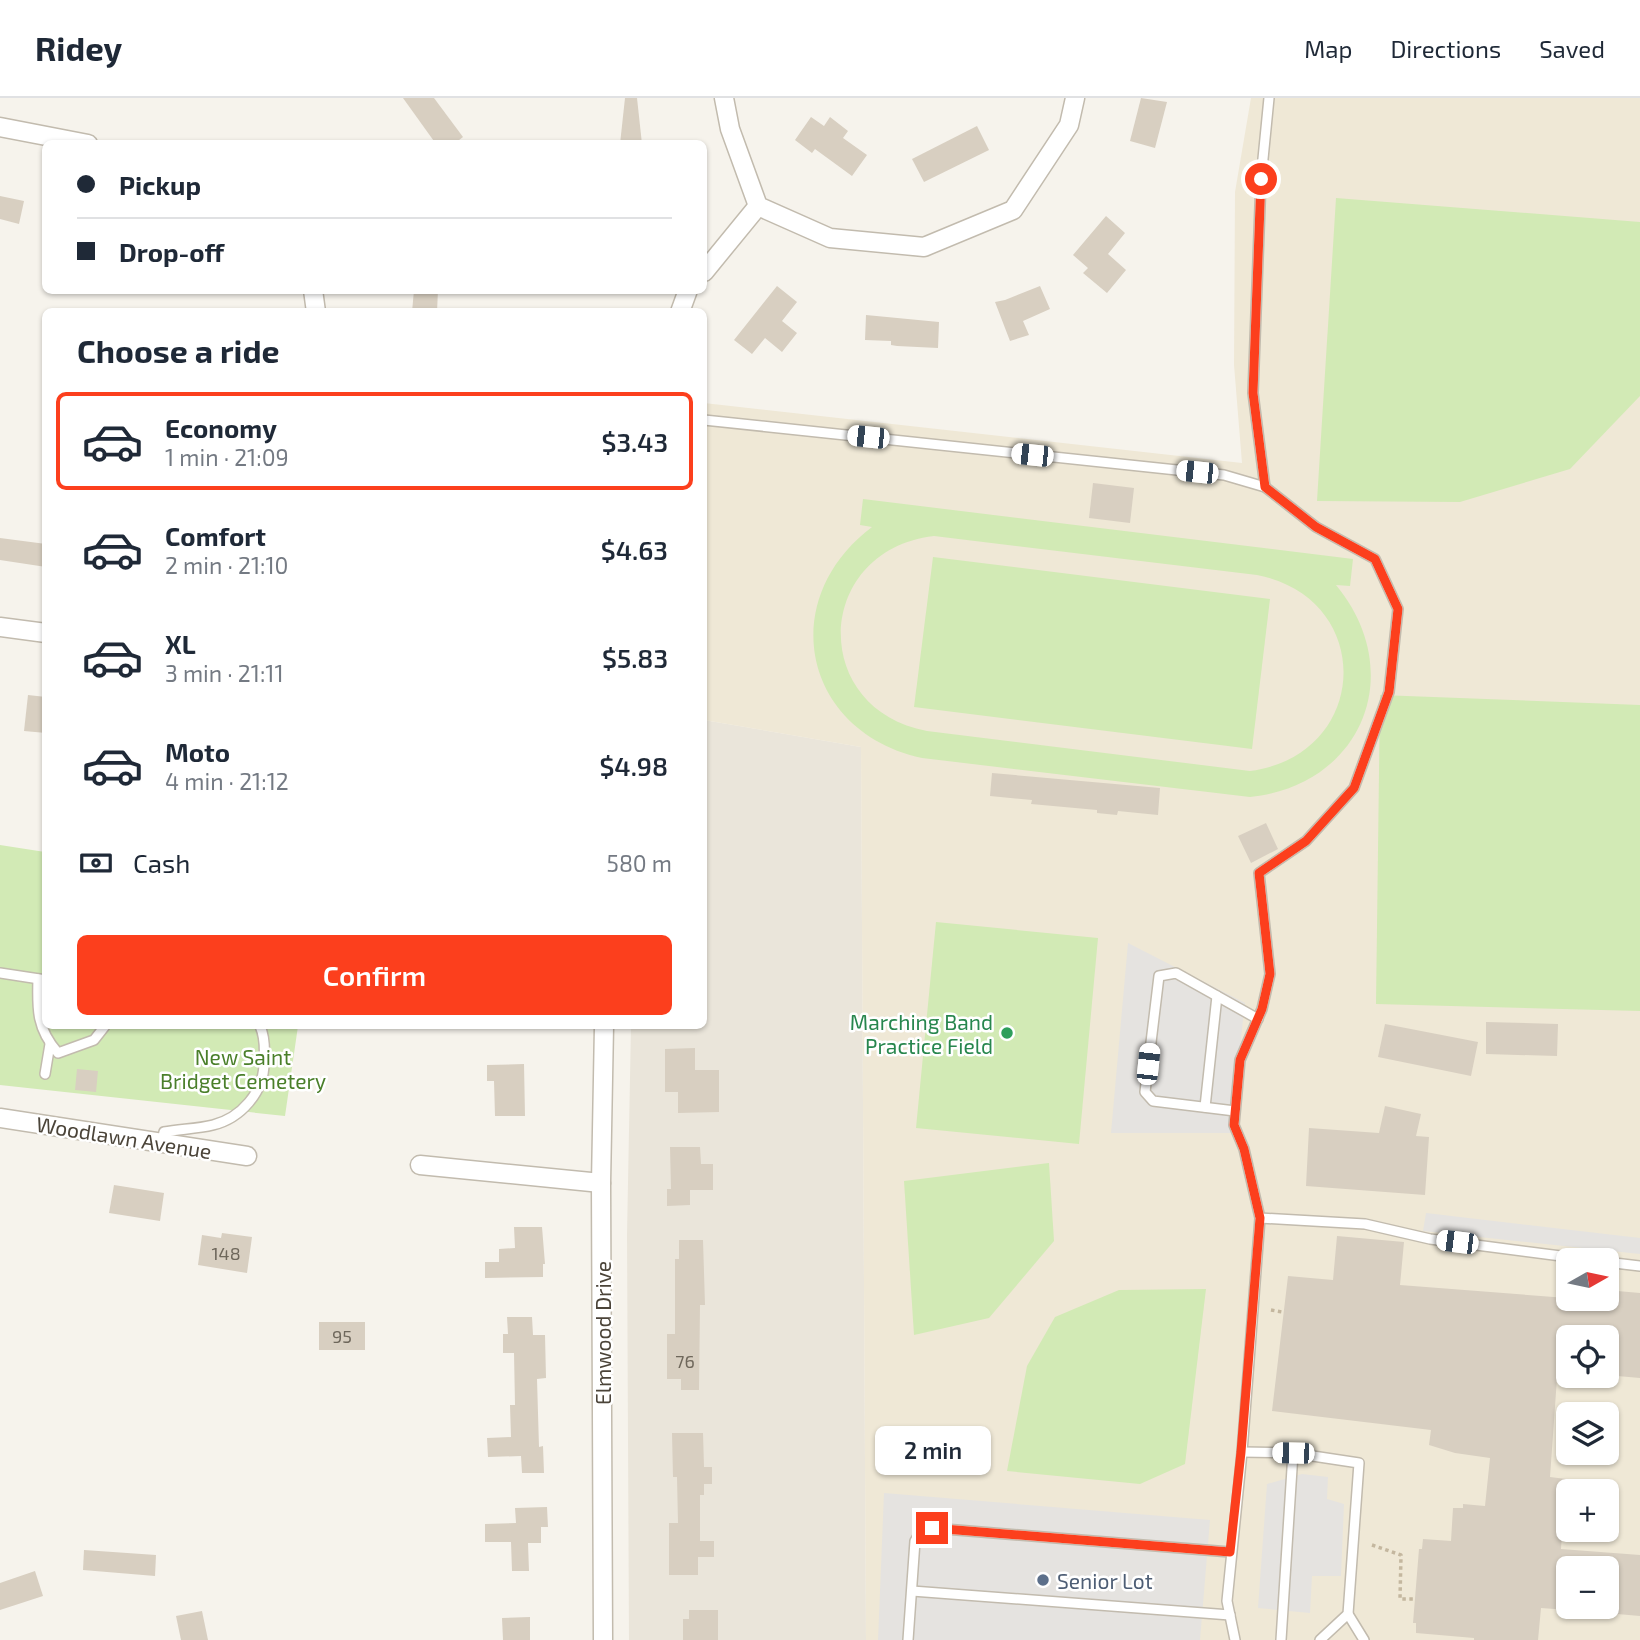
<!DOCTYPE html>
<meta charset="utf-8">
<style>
body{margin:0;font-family:"Exo 2",sans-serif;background:#f2f2f3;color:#1f2937;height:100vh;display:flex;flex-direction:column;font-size:26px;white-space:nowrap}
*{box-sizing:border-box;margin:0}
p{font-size:23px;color:#747a83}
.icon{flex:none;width:38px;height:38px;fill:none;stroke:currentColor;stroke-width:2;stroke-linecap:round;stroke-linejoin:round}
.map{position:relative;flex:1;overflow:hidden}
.sheet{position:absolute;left:42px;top:210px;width:665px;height:721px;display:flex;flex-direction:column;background:#fff;border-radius:10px;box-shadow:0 2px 5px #0004}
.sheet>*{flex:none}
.guide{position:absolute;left:42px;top:42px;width:665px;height:154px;border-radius:10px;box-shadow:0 2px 5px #0004;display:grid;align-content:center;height:154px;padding:0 35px;background:#fff}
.needle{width:46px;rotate:81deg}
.buttons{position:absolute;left:1556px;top:1150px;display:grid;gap:14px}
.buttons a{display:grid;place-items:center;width:63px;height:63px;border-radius:10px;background:#fff;box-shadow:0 2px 5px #0004;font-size:35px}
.end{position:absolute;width:32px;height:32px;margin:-16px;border:9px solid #fc3f1d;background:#fff;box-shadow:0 0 0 4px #fff}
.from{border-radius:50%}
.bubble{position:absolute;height:49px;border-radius:10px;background:#fff;box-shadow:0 2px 5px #0004;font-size:23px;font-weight:600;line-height:49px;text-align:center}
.car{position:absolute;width:21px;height:42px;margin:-21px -10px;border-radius:9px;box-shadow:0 0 5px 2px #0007;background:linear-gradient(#fff 24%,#345 0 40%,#fff 0 76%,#345 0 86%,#fff 0)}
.guide b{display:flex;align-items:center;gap:24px;height:66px;font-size:26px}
.guide b+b{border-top:2px solid #e0e1e3}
.guide i{width:18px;height:18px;background:#1f2937}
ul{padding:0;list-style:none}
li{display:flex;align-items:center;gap:21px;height:98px;margin:0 14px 10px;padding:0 21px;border:4px solid transparent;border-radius:10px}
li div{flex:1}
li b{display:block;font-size:26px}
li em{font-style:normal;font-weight:600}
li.current{border-color:#fc3f1d}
li>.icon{width:63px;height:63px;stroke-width:1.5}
h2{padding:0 35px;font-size:32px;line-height:84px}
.pay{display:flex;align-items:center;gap:18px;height:77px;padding:0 35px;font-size:26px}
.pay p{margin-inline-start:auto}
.cta{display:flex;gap:14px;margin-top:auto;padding:14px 35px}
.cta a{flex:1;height:80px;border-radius:10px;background:#fc3f1d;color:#fff;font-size:28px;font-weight:600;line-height:80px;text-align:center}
header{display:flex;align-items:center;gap:42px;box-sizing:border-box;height:98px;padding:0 35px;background:#fff;border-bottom:2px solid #e0e1e3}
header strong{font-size:33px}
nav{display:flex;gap:38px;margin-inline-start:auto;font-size:24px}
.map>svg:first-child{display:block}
.residential{fill:#eae5da}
.education{fill:#efe8d6;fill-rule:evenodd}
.green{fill:#d2eab5;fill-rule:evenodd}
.parking{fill:#e5e3e0}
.building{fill:#d8cfc1}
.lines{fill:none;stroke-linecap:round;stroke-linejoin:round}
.lane-casing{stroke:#c2bbae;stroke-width:12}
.street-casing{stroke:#c2bbae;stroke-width:21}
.path{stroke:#c4b79f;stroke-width:3.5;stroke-dasharray:3.5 3.5;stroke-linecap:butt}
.lane{stroke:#fff;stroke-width:9}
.street{stroke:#fff;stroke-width:18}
.route{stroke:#fc3f1d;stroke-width:9}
.leisure-dot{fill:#2e9e5b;stroke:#fff;stroke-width:2.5}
.service-dot{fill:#5c6f8a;stroke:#fff;stroke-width:2.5}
.labels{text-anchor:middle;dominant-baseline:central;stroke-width:5;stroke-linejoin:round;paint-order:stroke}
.number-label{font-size:18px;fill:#6e675b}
.leisure-label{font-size:21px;fill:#27864d;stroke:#fff;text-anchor:end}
.park-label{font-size:21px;fill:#4a7f2a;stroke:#fff}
.street-label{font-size:21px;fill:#4b4439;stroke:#fff}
.service-label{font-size:21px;fill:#4e5e75;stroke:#fff;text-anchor:start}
</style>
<header>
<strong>Ridey</strong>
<nav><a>Map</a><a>Directions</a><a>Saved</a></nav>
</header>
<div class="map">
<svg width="1640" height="1542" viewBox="0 0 1640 1542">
<rect width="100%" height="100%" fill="#f6f3ec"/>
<path class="residential" d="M704 622 861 649 866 1542H629L627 1137 631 928H704Z"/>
<path class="education" d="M1251 0H1640V1542H866L861 649 704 622V305L1242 365 1234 267 1235 94ZM1568 1162H1606V1200H1568ZM1568 1239H1606V1278H1568ZM1568 1316H1606V1354H1568ZM1568 1393H1606V1432H1568ZM1568 1470H1606V1508H1568Z"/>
<g class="green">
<path d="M1336 100 1640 124V298L1570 371 1460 404 1317 403Z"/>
<path d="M863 401 1353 461 1350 488 1336 487C1408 574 1363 687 1250 699L922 660C803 634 775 502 872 429L860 427ZM934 438 1257 477C1376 500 1371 657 1250 673L927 633C808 611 814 452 934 438Z"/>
<path d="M933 459 1270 501 1252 651 914 609Z"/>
<path d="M1380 597 1640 607V913L1376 906Z"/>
<path d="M0 747 45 754 46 928H298L285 1018 0 987Z"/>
<path d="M936 824 1098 840 1079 1046 916 1030Z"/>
<path d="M1049 1065 1054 1143 989 1220 914 1237 904 1083Z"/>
<path d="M1206 1191 1185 1366 1140 1386 1007 1373 1027 1268 1055 1219 1119 1192Z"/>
</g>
<g class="parking">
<path d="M1128 845 1245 905 1230 1035H1111Z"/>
<path d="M1426 1115 1640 1140V1156L1423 1133Z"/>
<path d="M1302 1376 1328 1379 1327 1401 1344 1406 1341 1478H1312L1310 1515 1258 1510 1267 1386Z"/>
<path d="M884 1395 1210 1422 1200 1542H878Z"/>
</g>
<g class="building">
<path d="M403 0H434L463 39 454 46H436Z"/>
<path d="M625 0H637L642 46H620Z"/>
<path d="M1141 0 1167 4 1155 50 1130 43Z"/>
<path d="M811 19 824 28 830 19 848 33 843 40 867 57 852 78 815 51 812 55 795 42Z"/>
<path d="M977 28 989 52 924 84 912 61Z"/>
<path d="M0 98 24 103 19 126 0 121Z"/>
<path d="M1106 118 1125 135 1108 156 1126 172 1107 195 1083 175 1088 170 1073 157Z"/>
<path d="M777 188 797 204 782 223 797 235 782 254 765 240 752 256 734 242Z"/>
<path d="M1040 188 1050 211 1023 223 1029 237 1010 243 995 204 1005 202Z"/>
<path d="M414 192H438L437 214H412Z"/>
<path d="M866 217 939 224 938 250 897 248 891 247V243L865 242Z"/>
<path d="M1093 385 1134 390 1130 425 1089 420Z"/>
<path d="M0 440 46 446V469L0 462Z"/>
<path d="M28 597 46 599V635L24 633Z"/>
<path d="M992 675 1160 690 1158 717 1118 713 1117 717 1097 715V712L1031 706 1032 702 990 698Z"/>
<path d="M1266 725 1278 751 1251 765 1238 738Z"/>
<path d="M1486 924 1558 926 1557 958 1486 956Z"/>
<path d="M1385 926 1478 944 1471 978 1378 959Z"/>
<path d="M695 950V972H719V1014L678 1015V994H665V951Z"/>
<path d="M524 966 525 1018H495L494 983H487V967Z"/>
<path d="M77 971 98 973 96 994 75 992Z"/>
<path d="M1385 1008 1421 1016 1416 1038 1429 1039 1425 1097 1306 1088 1309 1030 1379 1035Z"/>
<path d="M670 1049H700L701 1066H713V1092H690V1107L667 1108V1091H671Z"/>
<path d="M114 1087 164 1095 160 1123 109 1115Z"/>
<path d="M514 1129H542L545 1166H543V1179L485 1180V1164H499V1151L515 1150Z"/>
<path d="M222 1135 252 1139 247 1175 198 1167 202 1137 221 1140Z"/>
<path d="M1337 1138 1404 1144 1400 1187 1567 1200H1606V1192L1640 1195V1280L1606 1277V1239H1568V1267L1558 1266 1550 1379 1566 1381 1561 1451 1640 1457V1518L1606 1515V1470H1568V1512L1541 1510 1538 1542H1474V1540L1416 1535V1525H1413L1419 1451H1422L1423 1441 1451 1443 1453 1410H1463V1406L1485 1408 1490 1360 1455 1355 1429 1347 1431 1332 1272 1313 1288 1178 1333 1182Z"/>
<path d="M679 1142H703L705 1207H700L699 1292H681V1281H667V1236H675V1161H679Z"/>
<path d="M507 1219H532L533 1237H545L546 1280 537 1281 539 1349 543 1348 544 1375H522L521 1358 488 1359 487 1340 511 1339 510 1307H515L514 1255H503V1236H508Z"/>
<rect x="319" y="1224" width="46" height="28"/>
<path d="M672 1335H703L704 1369H712V1386H704V1397H700V1443H714V1459H698V1477H669V1425H678L677 1379H673Z"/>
<path d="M547 1409 548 1429H541V1445H528L529 1473H512L511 1444H485V1426L516 1425 515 1410Z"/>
<path d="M84 1452 156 1457 155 1478 83 1472Z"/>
<path d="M35 1473 43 1498 0 1512V1485Z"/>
<path d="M689 1512H718V1542H683V1521H689Z"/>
<path d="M202 1513 208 1542H181L176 1518Z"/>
<path d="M530 1519V1542H503L502 1520Z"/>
</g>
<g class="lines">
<g class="lane-casing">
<g id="lane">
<path d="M704 322 1224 377 1265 389 1316 429 1375 461 1398 511 1389 594 1354 690 1306 743 1259 775 1270 876 1262 911 1240 962 1234 1027 1244 1051 1260 1120 1242 1354 1227 1503 1235 1542"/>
<path d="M1265 389 1253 295 1261 81 1269 0"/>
<path d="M0 875 46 882"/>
<path d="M38 881C37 912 37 931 58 955L94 942 105 928"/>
<path d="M45 976 50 946"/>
<path d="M1205 1009 1217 898"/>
<path d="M1235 1013 1153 1003 1145 994 1159 878 1176 875 1258 921"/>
<path d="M162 1044 164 1034C180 1031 197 1031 213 1027 241 1020 264 994 264 965 265 952 265 939 260 928"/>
<path d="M1260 1120 1365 1126 1430 1141 1592 1162"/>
<path d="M1606 1164 1640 1168"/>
<path d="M1242 1354 1293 1355 1359 1365 1348 1516 1320 1542"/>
<path d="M912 1493 1230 1517"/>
<path d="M1348 1516 1364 1542"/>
<path d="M908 1542 915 1443 921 1433 932 1430 1230 1454"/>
<path d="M1281 1542 1293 1355"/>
</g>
</g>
<g class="street-casing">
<g id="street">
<path d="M724 0 730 31 758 108 830 140 924 149 1013 112 1069 27 1075 0"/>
<path d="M0 29 88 46"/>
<path d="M704 174 758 108"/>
<path d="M313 192 316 214"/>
<path d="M680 214 688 192"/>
<path d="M0 529 46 535"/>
<path d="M0 1020 247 1058"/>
<path d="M420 1067 601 1085"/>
<path d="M603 1542 601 1085 604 928"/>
</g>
</g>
<g class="path">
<path d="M1271 1212 1282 1214"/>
<path d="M1372 1447 1401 1457 1400 1501H1415"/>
</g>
<use href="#lane" class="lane"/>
<use href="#street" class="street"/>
</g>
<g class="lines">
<path class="route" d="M932 1430 1230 1454 1241 1354 1260 1120 1244 1051 1234 1027 1240 962 1262 911 1270 876 1259 775 1306 743 1354 690 1389 594 1398 511 1375 461 1316 429 1265 389 1253 295 1261 81"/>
</g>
<circle class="leisure-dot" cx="1007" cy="935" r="7"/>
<circle class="service-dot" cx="1043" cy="1482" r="7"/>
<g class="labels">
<g class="number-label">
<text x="226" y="1155">148</text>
<text x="342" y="1238">95</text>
<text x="685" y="1263">76</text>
</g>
<g class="leisure-label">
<text x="993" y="923">Marching Band<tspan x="993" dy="24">Practice Field</tspan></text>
</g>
<g class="park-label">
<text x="243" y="958">New Saint<tspan x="243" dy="24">Bridget Cemetery</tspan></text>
</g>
<g class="street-label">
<text transform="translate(124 1039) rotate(9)">Woodlawn Avenue</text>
<text transform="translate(602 1235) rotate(-90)">Elmwood Drive</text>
</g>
<g class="service-label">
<text x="1057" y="1482">Senior Lot</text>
</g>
</g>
</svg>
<div class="buttons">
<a><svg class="needle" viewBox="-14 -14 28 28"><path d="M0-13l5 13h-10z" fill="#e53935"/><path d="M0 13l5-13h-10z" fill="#747a83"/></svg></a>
<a><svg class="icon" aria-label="locate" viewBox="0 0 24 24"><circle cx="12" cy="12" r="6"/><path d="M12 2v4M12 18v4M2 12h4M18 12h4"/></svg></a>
<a><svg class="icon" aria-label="layers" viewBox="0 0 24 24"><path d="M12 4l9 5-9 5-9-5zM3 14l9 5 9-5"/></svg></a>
<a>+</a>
<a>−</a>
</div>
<i class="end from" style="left:1261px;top:81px"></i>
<i class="end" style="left:932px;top:1430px"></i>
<div class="bubble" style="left:875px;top:1328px;width:116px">2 min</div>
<i class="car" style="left:868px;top:339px;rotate:276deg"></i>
<i class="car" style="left:1032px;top:357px;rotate:276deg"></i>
<i class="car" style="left:1197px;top:374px;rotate:276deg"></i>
<i class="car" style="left:1148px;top:966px;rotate:6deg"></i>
<i class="car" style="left:1457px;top:1144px;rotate:277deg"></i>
<i class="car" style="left:1293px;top:1355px;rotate:271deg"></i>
<div class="guide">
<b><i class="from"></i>Pickup</b>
<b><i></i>Drop-off</b>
</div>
<section class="sheet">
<h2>Choose a ride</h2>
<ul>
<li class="current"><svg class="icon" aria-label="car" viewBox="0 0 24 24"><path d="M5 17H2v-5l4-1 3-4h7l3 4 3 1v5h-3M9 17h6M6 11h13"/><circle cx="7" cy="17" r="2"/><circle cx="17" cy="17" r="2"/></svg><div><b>Economy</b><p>1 min · 21:09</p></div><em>$3.43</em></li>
<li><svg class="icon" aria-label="car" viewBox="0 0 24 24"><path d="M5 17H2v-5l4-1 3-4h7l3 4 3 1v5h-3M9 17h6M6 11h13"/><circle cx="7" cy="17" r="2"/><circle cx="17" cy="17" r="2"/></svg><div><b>Comfort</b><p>2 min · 21:10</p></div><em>$4.63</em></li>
<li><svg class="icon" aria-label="car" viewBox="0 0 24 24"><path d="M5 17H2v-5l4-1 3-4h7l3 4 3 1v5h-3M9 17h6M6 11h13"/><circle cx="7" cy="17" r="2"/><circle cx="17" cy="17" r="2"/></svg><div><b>XL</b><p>3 min · 21:11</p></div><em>$5.83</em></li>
<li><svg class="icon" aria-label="car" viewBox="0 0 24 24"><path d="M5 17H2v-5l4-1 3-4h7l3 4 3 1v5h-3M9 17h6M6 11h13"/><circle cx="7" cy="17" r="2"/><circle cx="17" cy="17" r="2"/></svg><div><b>Moto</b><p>4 min · 21:12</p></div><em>$4.98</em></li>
</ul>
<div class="pay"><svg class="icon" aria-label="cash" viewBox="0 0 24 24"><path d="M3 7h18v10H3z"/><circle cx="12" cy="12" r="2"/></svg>Cash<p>580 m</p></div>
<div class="cta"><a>Confirm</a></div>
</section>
</div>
